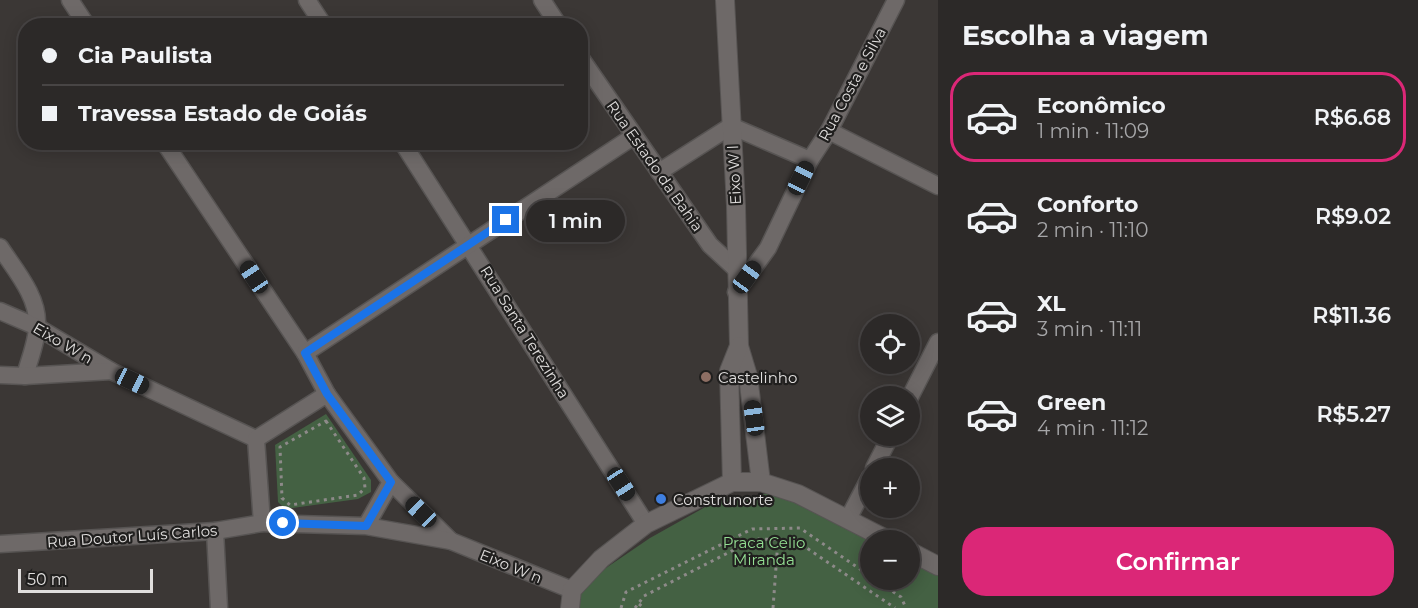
<!DOCTYPE html>
<html lang="pt">
<meta charset="utf-8">
<style>
body{margin:0;font-family:Montserrat,sans-serif;background:#343130;color:#f1f3f6;height:100vh;display:flex;flex-direction:column;font-size:22px;white-space:nowrap}
*{box-sizing:border-box;margin:0}
p{font-size:20px;color:#a6a6a8}
.icon{flex:none;width:33px;height:33px;fill:none;stroke:currentColor;stroke-width:2;stroke-linecap:round;stroke-linejoin:round}
.map{position:relative;flex:1;overflow:hidden}
.side{display:flex;flex-direction:column;background:#2c2928;width:480px}
.side>*{flex:none}
.guide{position:absolute;left:18px;top:18px;width:570px;height:132px;border-radius:24px;box-shadow:0 3px 15px #0003,0 0 0 2px #484545;display:grid;align-content:center;height:132px;padding:0 24px;background:#2c2928}
.fabs{position:absolute;left:860px;top:314px;display:grid;gap:12px}
.fabs a{display:grid;place-items:center;width:60px;height:60px;border-radius:50%;background:#2c2928;box-shadow:0 3px 15px #0003,0 0 0 2px #484545;font-size:30px}
.scale{position:absolute;left:18px;bottom:15px;width:135px;box-sizing:border-box;padding-left:6px;border:3px solid #e0dedd;border-top:0;font-size:16px;line-height:21px;white-space:nowrap;color:#e0dedd;-webkit-text-stroke:4px #201f1e;paint-order:stroke}
.end{position:absolute;width:27px;height:27px;margin:-14px;border:8px solid #1a73e8;background:#fff;box-shadow:0 0 0 3px #fff}
.from{border-radius:50%}
.bubble{position:absolute;height:42px;border-radius:21px;background:#2c2928;box-shadow:0 3px 15px #0003,0 0 0 2px #484545;font-size:20px;font-weight:600;line-height:42px;text-align:center}
.car{position:absolute;width:18px;height:36px;margin:-18px -9px;border-radius:8px;box-shadow:0 0 4px 2px #0007;background:linear-gradient(#222 24%,#8ab4d8 0 40%,#222 0 76%,#8ab4d8 0 86%,#222 0)}
.guide b{display:flex;align-items:center;gap:21px;height:57px;font-size:22px}
.guide b+b{border-top:2px solid #484545}
.guide i{width:15px;height:15px;background:#f1f3f6}
ul{padding:0;list-style:none}
li{display:flex;align-items:center;gap:18px;height:90px;margin:0 12px 9px;padding:0 12px;border:3px solid transparent;border-radius:24px}
li div{flex:1}
li b{display:block;font-size:22px}
li em{font-style:normal;font-weight:600}
li.active{border-color:#db2777}
li>.icon{width:54px;height:54px;stroke-width:1.5}
h2{padding:0 24px;font-size:27px;line-height:72px}
.button{display:flex;gap:12px;margin-top:auto;padding:12px 24px}
.button a{flex:1;height:69px;border-radius:24px;background:#db2777;color:#fff;font-size:24px;font-weight:600;line-height:69px;text-align:center}
main{display:flex;flex:1;min-height:0}
.map>svg:first-child{display:block}
.green{fill:#446143}
.lines{fill:none;stroke-linecap:round;stroke-linejoin:round}
.street-casing{stroke:#575453;stroke-width:19}
.secondary-casing{stroke:#575453;stroke-width:20}
.path{stroke:#8d8a89;stroke-width:3;stroke-dasharray:3 4.5;stroke-linecap:butt}
.street{stroke:#6e6968;stroke-width:16}
.secondary{stroke:#6e6968;stroke-width:18}
.route{stroke:#1a73e8;stroke-width:8}
.education-dot{fill:#8d6e63;stroke:#201f1e;stroke-width:2}
.shop-dot{fill:#3f7fe0;stroke:#201f1e;stroke-width:2}
.labels{text-anchor:middle;dominant-baseline:central;stroke-width:4.5;stroke-linejoin:round;paint-order:stroke}
.street-label{font-size:15px;fill:#e0dedd;stroke:#201f1e}
.poi-label{font-size:15px;fill:#e0dedd;stroke:#201f1e;text-anchor:start}
.park-label{font-size:15px;fill:#94df93;stroke:#201f1e}
</style>
<main>
<div class="map">
<svg width="938" height="608" viewBox="0 0 938 608">
<rect width="100%" height="100%" fill="#3b3735"/>
<g class="green">
<path d="M326 414 371 480V492L358 499 285 509 278 502 275 445Z"/>
<path d="M773 493 845 525 870 540V579H909V559L938 574V608H574L575 596 603 570 650 538 716 501Z"/>
</g>
<g class="lines">
<g class="street-casing">
<g id="street">
<path d="M70 0 87 26"/>
<path d="M307 0 324 26"/>
<path d="M542 0 559 26"/>
<path d="M580 57 710 245 736 269"/>
<path d="M829 131 938 186"/>
<path d="M164 142 305 353 327 394"/>
<path d="M402 142 646 524"/>
<path d="M659 172 731 126 810 160"/>
<path d="M0 247C15 270 39 297 37 326 37 342 29 360 25 376"/>
<path d="M736 292 768 248 810 160 829 131 896 0"/>
<path d="M0 311 37 327 111 371 256 439"/>
<path d="M305 353 634 136"/>
<path d="M0 375 25 376 111 371"/>
<path d="M909 399 938 342"/>
<path d="M874 468 891 435"/>
<path d="M391 482 451 541"/>
<path d="M848 519 870 477"/>
<path d="M366 526 391 482 327 394 256 439 262 523 366 526 451 541 572 590"/>
<path d="M215 531 219 608"/>
<path d="M0 544 215 531 262 523"/>
</g>
</g>
<g class="secondary-casing">
<g id="secondary">
<path d="M725 0 736 206 739 346 748 376 761 482"/>
<path d="M732 482 729 371 739 346"/>
<path d="M909 551 938 566"/>
<path d="M570 608 572 590 601 559 646 524 732 482H761L798 494 888 540"/>
</g>
</g>
<g class="path">
<path d="M326 421 364 478 365 488 358 495 290 505 282 498 280 447Z"/>
<path d="M874 579 901 597 906 608"/>
<path d="M639 604 644 608"/>
<path d="M621 608 626 592 752 529 800 528 870 576"/>
<path d="M635 608 644 596 755 539 795 540 895 608"/>
<path d="M773 608 778 540"/>
</g>
<use href="#street" class="street"/>
<use href="#secondary" class="secondary"/>
</g>
<g class="lines">
<path class="route" d="M283 523 366 526 391 482 327 394 305 353 506 220"/>
</g>
<circle class="education-dot" cx="706" cy="377" r="6"/>
<circle class="shop-dot" cx="661" cy="499" r="6"/>
<g class="labels">
<g class="street-label">
<text transform="translate(852 84) rotate(-62)">Rua Costa e Silva</text>
<text transform="translate(655 166) rotate(55)">Rua Estado da Bahia</text>
<text transform="translate(734 175) rotate(-93)">Eixo W l</text>
<text transform="translate(525 332) rotate(58)">Rua Santa Terezinha</text>
<text transform="translate(63 343) rotate(30)">Eixo W n</text>
<text transform="translate(132 536) rotate(-4)">Rua Doutor Luís Carlos</text>
<text transform="translate(511 566) rotate(22)">Eixo W n</text>
</g>
<g class="poi-label">
<text x="718" y="377">Castelinho</text>
<text x="673" y="499">Construnorte</text>
</g>
<g class="park-label">
<text x="764" y="542">Praca Celio<tspan x="764" dy="17">Miranda</tspan></text>
</g>
</g>
</svg>
<div class="fabs">
<a><svg class="icon" aria-label="locate" viewBox="0 0 24 24"><circle cx="12" cy="12" r="6"/><path d="M12 2v4M12 18v4M2 12h4M18 12h4"/></svg></a>
<a><svg class="icon" aria-label="layers" viewBox="0 0 24 24"><path d="M12 4l9 5-9 5-9-5zM3 14l9 5 9-5"/></svg></a>
<a>+</a>
<a>−</a>
</div>
<div class="scale">50 m</div>
<i class="end from" style="left:283px;top:523px"></i>
<i class="end" style="left:506px;top:220px"></i>
<div class="bubble" style="left:526px;top:200px;width:99px">1 min</div>
<i class="car" style="left:801px;top:178px;rotate:26deg"></i>
<i class="car" style="left:254px;top:277px;rotate:326deg"></i>
<i class="car" style="left:747px;top:277px;rotate:36deg"></i>
<i class="car" style="left:132px;top:381px;rotate:115deg"></i>
<i class="car" style="left:754px;top:418px;rotate:352deg"></i>
<i class="car" style="left:621px;top:484px;rotate:147deg"></i>
<i class="car" style="left:421px;top:512px;rotate:314deg"></i>
<div class="guide">
<b><i class="from"></i>Cia Paulista</b>
<b><i></i>Travessa Estado de Goiás</b>
</div>
</div>
<section class="side">
<h2>Escolha a viagem</h2>
<ul>
<li class="active"><svg class="icon" aria-label="car" viewBox="0 0 24 24"><path d="M5 17H2v-5l4-1 3-4h7l3 4 3 1v5h-3M9 17h6M6 11h13"/><circle cx="7" cy="17" r="2"/><circle cx="17" cy="17" r="2"/></svg><div><b>Econômico</b><p>1 min · 11:09</p></div><em>R$6.68</em></li>
<li><svg class="icon" aria-label="car" viewBox="0 0 24 24"><path d="M5 17H2v-5l4-1 3-4h7l3 4 3 1v5h-3M9 17h6M6 11h13"/><circle cx="7" cy="17" r="2"/><circle cx="17" cy="17" r="2"/></svg><div><b>Conforto</b><p>2 min · 11:10</p></div><em>R$9.02</em></li>
<li><svg class="icon" aria-label="car" viewBox="0 0 24 24"><path d="M5 17H2v-5l4-1 3-4h7l3 4 3 1v5h-3M9 17h6M6 11h13"/><circle cx="7" cy="17" r="2"/><circle cx="17" cy="17" r="2"/></svg><div><b>XL</b><p>3 min · 11:11</p></div><em>R$11.36</em></li>
<li><svg class="icon" aria-label="car" viewBox="0 0 24 24"><path d="M5 17H2v-5l4-1 3-4h7l3 4 3 1v5h-3M9 17h6M6 11h13"/><circle cx="7" cy="17" r="2"/><circle cx="17" cy="17" r="2"/></svg><div><b>Green</b><p>4 min · 11:12</p></div><em>R$5.27</em></li>
</ul>
<div class="button"><a>Confirmar</a></div>
</section>
</main>
